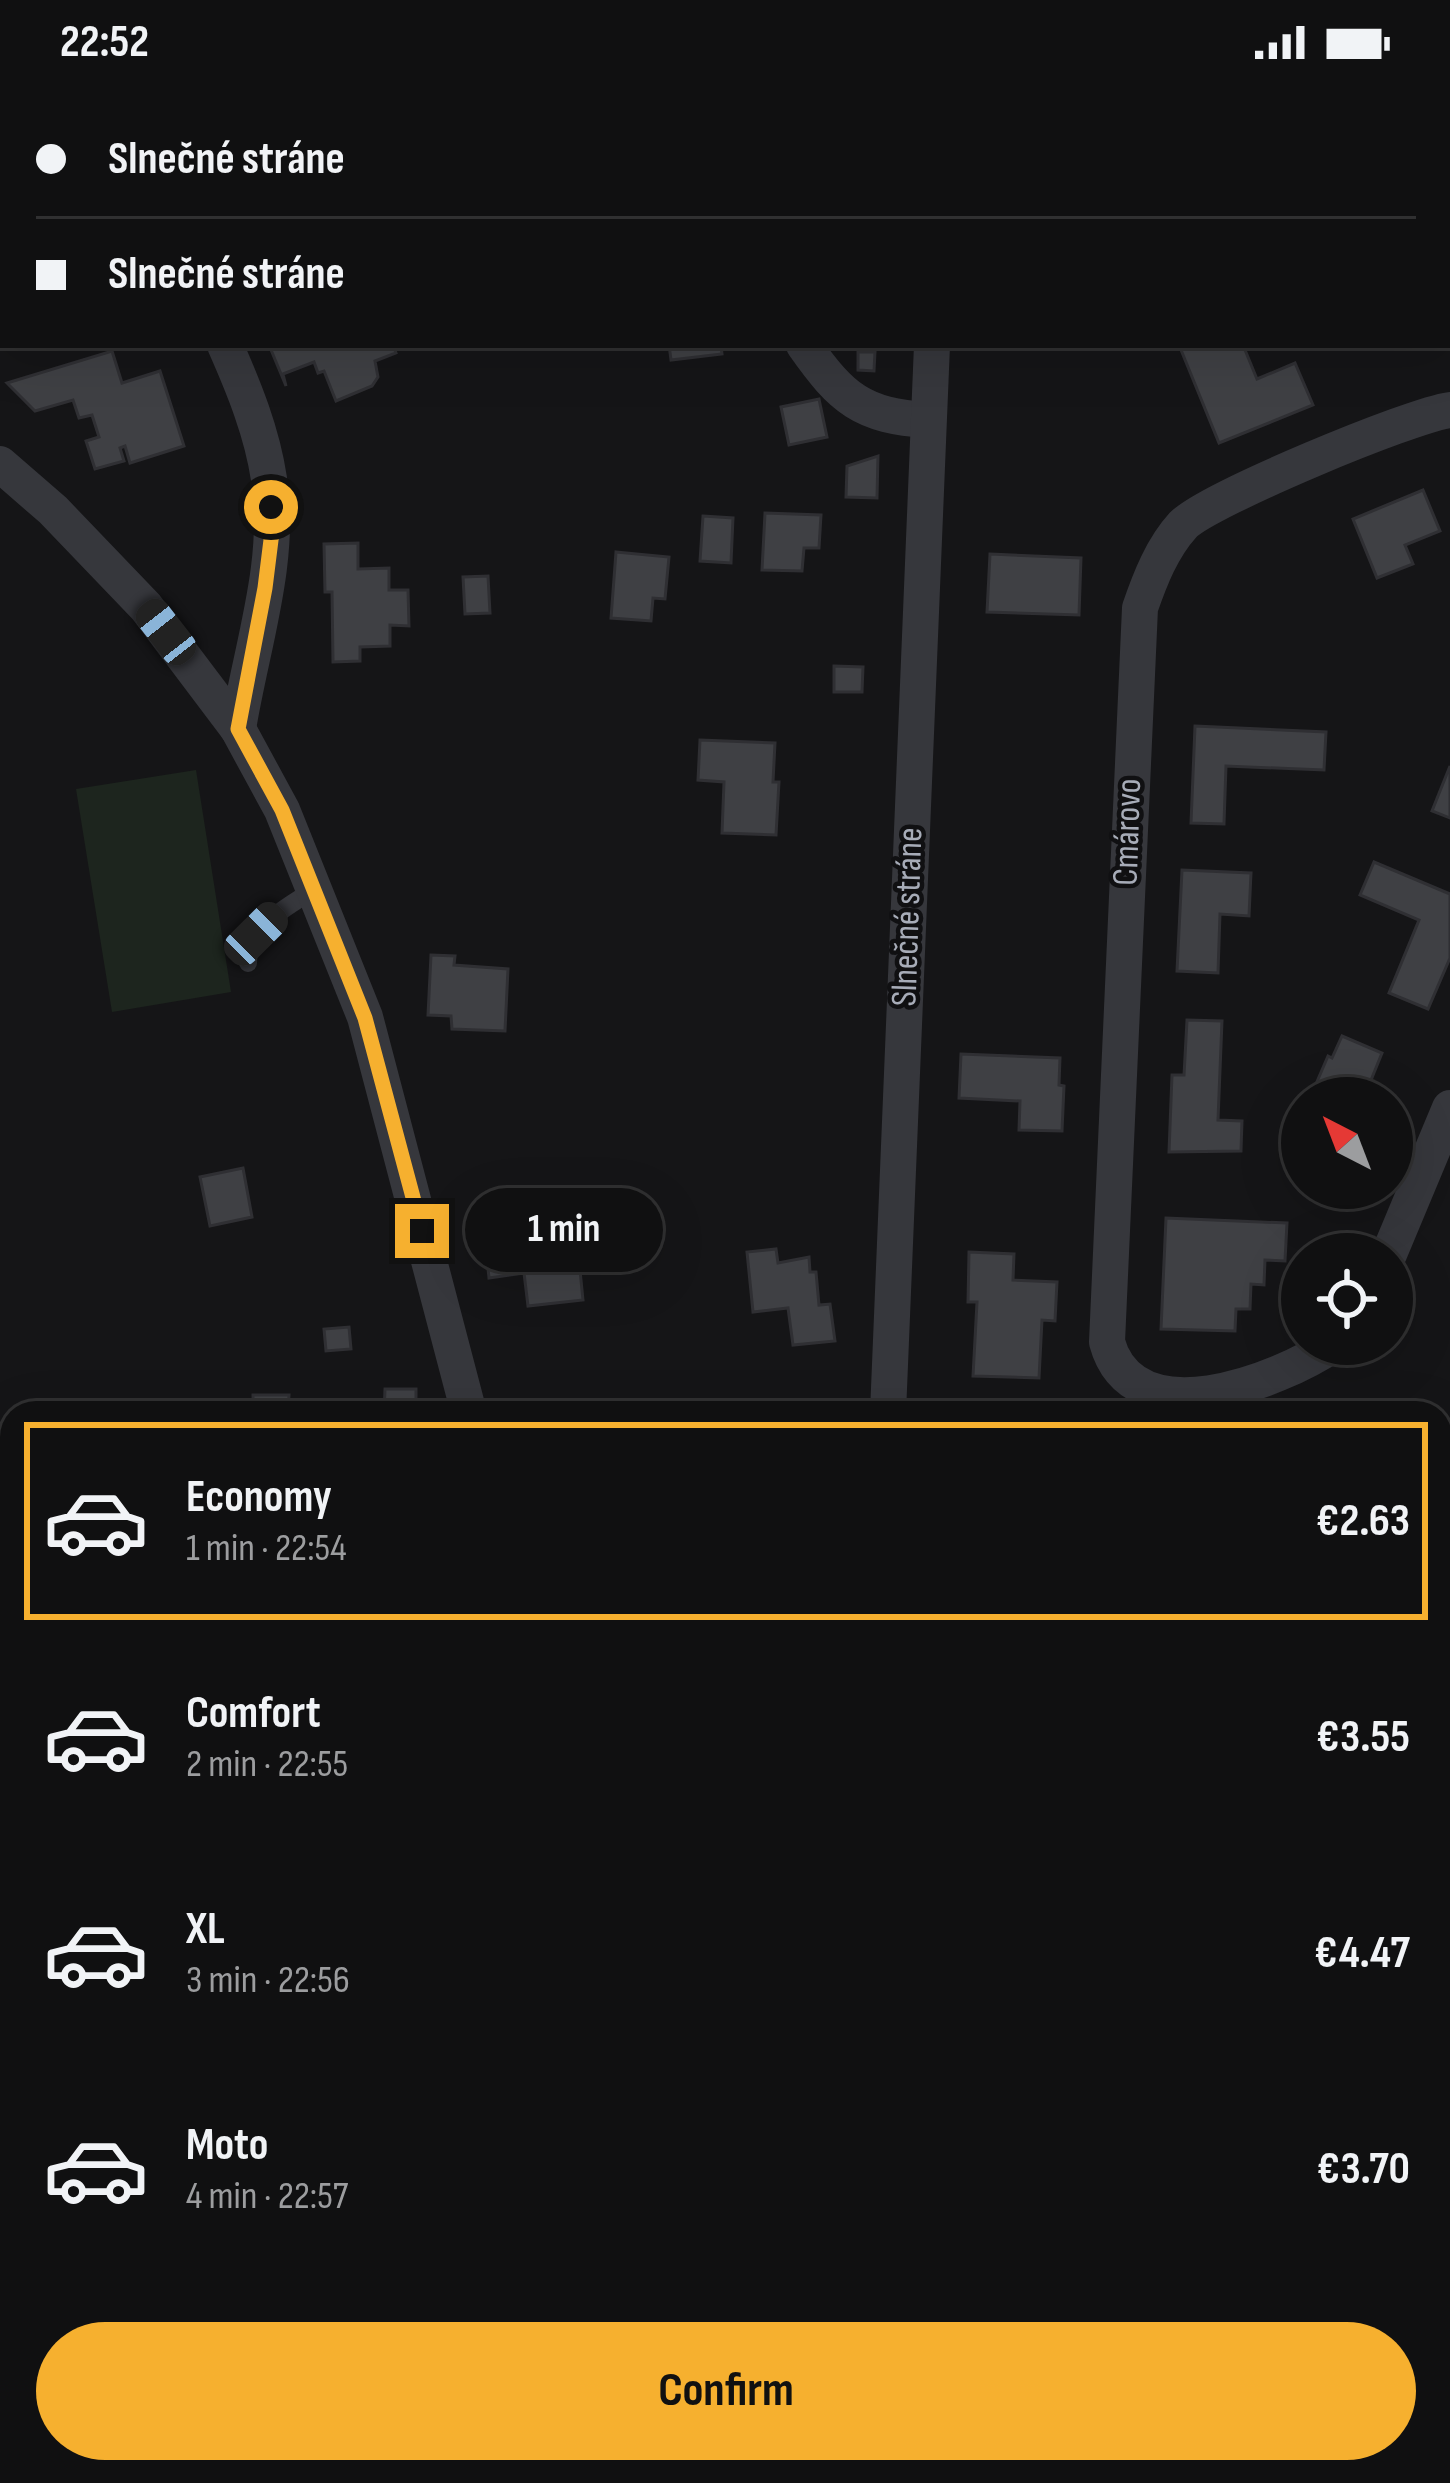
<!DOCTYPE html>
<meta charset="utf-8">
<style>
body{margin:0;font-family:"Sofia Sans Condensed",sans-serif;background:#19191a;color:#f1f3f6;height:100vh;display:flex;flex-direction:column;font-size:45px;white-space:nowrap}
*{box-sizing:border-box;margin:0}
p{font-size:39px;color:#9c9d9f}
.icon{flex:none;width:66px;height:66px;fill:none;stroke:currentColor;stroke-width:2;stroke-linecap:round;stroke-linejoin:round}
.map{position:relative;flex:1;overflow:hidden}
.panel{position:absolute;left:0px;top:1317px;width:1452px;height:1083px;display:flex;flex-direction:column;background:#101011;border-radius:36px 36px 0 0;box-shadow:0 12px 48px #0002,0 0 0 3px #303031}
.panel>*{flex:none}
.hud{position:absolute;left:0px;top:0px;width:1452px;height:264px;box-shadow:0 12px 48px #0002,0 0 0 3px #303031;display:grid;align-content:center;height:264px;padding:0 36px;background:#101011}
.needle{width:78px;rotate:318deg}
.controls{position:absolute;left:1281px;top:993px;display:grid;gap:24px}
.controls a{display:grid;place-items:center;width:132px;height:132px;border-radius:50%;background:#101011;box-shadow:0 12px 48px #0002,0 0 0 3px #303031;font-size:60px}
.end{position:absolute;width:54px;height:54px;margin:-27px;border:15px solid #f6b02f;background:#111;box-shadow:0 0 0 6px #111}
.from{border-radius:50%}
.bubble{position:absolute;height:84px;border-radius:42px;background:#101011;box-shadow:0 12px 48px #0002,0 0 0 3px #303031;font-size:39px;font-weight:700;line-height:84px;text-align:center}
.car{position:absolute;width:36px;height:72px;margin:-36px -18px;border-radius:15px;box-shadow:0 0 9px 3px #0007;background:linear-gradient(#222 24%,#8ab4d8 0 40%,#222 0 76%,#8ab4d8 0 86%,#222 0)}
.hud b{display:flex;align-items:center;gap:42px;height:114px;font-size:45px}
.hud b+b{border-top:3px solid #303031}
.hud i{width:30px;height:30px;background:#f1f3f6}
ul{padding:21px 0 0;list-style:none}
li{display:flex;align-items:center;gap:36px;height:198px;margin:0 24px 18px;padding:0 12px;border:6px solid transparent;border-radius:0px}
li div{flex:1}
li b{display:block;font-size:45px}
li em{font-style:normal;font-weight:700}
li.active{border-color:#f6b02f}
li>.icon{width:108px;height:108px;stroke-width:1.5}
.cta{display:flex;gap:24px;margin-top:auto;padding:24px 36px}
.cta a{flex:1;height:138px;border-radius:72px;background:#f6b02f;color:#111;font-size:48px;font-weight:700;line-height:138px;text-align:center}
.status{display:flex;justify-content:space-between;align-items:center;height:84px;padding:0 60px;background:#101011;direction:ltr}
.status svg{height:33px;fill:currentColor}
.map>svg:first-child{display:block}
.green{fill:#1d251e}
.building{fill:#3f4044;stroke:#2f2f33;stroke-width:3}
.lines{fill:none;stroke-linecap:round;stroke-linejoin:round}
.path{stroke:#3c3e43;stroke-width:8;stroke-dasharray:6 9;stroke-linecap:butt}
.lane{stroke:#36373c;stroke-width:18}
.street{stroke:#36373c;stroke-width:36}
.route{stroke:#f6b02f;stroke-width:15}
.labels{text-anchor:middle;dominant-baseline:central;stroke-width:9;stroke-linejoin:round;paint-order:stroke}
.street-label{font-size:36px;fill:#a7acb8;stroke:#101012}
</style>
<div class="status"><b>22:52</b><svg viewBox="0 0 49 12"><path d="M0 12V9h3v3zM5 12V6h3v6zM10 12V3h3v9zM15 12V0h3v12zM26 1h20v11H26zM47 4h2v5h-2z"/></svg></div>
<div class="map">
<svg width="1450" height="2399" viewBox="0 0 1450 2399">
<rect width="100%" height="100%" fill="#151517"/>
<g class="green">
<path d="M196 686 231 908 112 928 76 705Z"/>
<path d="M1450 1747V2315L1440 2318V1749Z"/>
<path d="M12 2272V2388H1256L1227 2399H0V2292Z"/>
</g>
<g class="building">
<rect x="778" y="0" width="48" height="3"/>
<path d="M269 261H393L396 269 375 277 378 293 372 302 336 317 324 287 318 289 314 278 283 290 286 302Z"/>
<path d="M669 261H721L722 270 671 276Z"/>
<path d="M1179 261H1243L1257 295 1295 279 1313 321 1219 359Z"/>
<path d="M112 267 122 299 160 287 184 362 130 379 125 362 120 364 124 377 95 385 86 357 99 353 92 331 79 334 73 316 35 327 7 299Z"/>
<path d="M858 268H875L874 287 858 286Z"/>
<path d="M819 315 827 353 789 361 781 323Z"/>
<path d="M878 372 877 414 846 413 847 382Z"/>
<path d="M1423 406 1440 447 1405 461 1413 480 1377 494 1353 435Z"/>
<path d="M765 429 821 431 819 464H804L802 487 762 486Z"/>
<path d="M703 432 733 434 731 479 700 477Z"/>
<path d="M358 459V485L389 484V506H408L409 542 390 541V562L360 563V577L333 578 332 508H325L324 460Z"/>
<path d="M616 468 669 473 665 515 653 514 651 537 611 534Z"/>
<path d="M990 470 1081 474 1079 531 987 528Z"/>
<path d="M488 492 490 529 465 530 463 493Z"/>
<path d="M834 582 863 583 862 608H834Z"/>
<path d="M1195 642 1326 648 1324 686 1226 682 1224 740 1191 739Z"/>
<path d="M700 656 775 659 773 698H779L776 751 722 749 724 698 698 696Z"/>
<path d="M1450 682V734L1432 727Z"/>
<path d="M1374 778 1450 810V874L1428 925 1389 909 1419 836 1360 811Z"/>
<path d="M1182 786 1251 789 1249 832 1220 830 1218 889 1177 887Z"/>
<path d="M431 871 455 872 454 881 508 885 505 947 452 945 451 932 428 931Z"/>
<path d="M1187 936 1222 937 1218 1036 1242 1037 1241 1067 1169 1068 1172 991H1184Z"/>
<path d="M1342 952 1382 969 1365 1011 1371 1014H1310L1328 972 1332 974Z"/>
<path d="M961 970 1060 974 1059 1001 1064 1002 1062 1047 1019 1046 1020 1017 959 1014Z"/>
<path d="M243 1084 252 1133 210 1142 200 1093Z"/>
<path d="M1166 1134 1287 1139 1285 1177 1265 1176 1264 1201 1251 1200 1250 1225H1236L1235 1247 1161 1245Z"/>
<path d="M583 1145 584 1162 593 1169 580 1186 583 1216 528 1222 524 1189 489 1194 485 1156Z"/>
<path d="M776 1165 778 1179 809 1173 810 1188H816L819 1221 830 1220 835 1257 793 1261 788 1224 753 1228 747 1168Z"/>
<path d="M969 1168 1014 1170 1013 1196 1057 1198 1055 1237 1042 1236 1039 1294 973 1292 977 1218H968Z"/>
<path d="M349 1243 351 1265 326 1267 324 1245Z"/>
<path d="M385 1305H416V1329H384Z"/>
<path d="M253 1311H289L288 1329H253Z"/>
</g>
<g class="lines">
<g class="path">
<path d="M0 2306 12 2311"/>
<path d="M35 2399 39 2388"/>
</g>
<path class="lane" d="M248 879C248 842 287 823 315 805"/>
<g class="street">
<path d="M143 0V3"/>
<path d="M717 0V3"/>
<path d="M943 3V0"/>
<path d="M225 261C244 304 262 348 269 395 282 477 251 564 238 645"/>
<path d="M804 261C842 315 862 332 928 336"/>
<path d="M0 380 53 426 146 523 238 645 282 726 365 933 469 1329"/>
<path d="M1389 1170 1450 1024"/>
<path d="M1334 1260C1278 1298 1133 1354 1107 1258L1140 524C1150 495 1162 464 1183 441 1209 415 1411 331 1450 326"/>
<path d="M888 1329 932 261"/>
<path d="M1440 2348 1450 2344"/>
<path d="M1294 2399 1327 2388"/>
</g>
</g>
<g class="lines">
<path class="route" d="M271 423 272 448 265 504 238 645 282 726 365 934 422 1147"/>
</g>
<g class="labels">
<g class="street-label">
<text transform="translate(1128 748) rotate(-88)">Cmárovo</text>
<text transform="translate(908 833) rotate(-88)">Slnečné stráne</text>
</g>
</g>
</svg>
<div class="controls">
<a><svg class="needle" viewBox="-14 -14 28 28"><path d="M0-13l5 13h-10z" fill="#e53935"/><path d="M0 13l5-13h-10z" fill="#9c9d9f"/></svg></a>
<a><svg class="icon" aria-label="locate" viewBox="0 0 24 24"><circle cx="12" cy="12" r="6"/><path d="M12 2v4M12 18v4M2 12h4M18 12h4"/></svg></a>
</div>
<i class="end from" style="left:271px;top:423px"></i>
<i class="end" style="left:422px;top:1147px"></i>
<div class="bubble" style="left:465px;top:1104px;width:198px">1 min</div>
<i class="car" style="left:166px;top:548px;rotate:322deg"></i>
<i class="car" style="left:256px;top:850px;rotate:45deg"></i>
<div class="hud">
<b><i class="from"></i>Slnečné stráne</b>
<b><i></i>Slnečné stráne</b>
</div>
<section class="panel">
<ul>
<li class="active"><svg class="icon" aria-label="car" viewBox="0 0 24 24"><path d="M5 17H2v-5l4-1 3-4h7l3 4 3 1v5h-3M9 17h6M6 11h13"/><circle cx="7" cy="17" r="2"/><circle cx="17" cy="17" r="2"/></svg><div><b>Economy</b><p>1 min · 22:54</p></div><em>€2.63</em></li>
<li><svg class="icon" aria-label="car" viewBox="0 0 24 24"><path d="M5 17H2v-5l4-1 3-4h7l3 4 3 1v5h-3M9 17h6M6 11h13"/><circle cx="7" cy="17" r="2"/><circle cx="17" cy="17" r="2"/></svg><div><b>Comfort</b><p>2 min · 22:55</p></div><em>€3.55</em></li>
<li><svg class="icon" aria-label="car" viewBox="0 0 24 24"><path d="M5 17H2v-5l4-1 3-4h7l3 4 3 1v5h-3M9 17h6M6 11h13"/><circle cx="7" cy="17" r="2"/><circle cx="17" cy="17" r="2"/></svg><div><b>XL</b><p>3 min · 22:56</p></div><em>€4.47</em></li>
<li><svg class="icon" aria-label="car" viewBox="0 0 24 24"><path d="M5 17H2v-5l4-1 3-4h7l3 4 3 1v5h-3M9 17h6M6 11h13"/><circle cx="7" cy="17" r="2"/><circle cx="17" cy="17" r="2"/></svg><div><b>Moto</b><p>4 min · 22:57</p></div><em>€3.70</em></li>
</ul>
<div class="cta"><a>Confirm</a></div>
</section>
</div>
